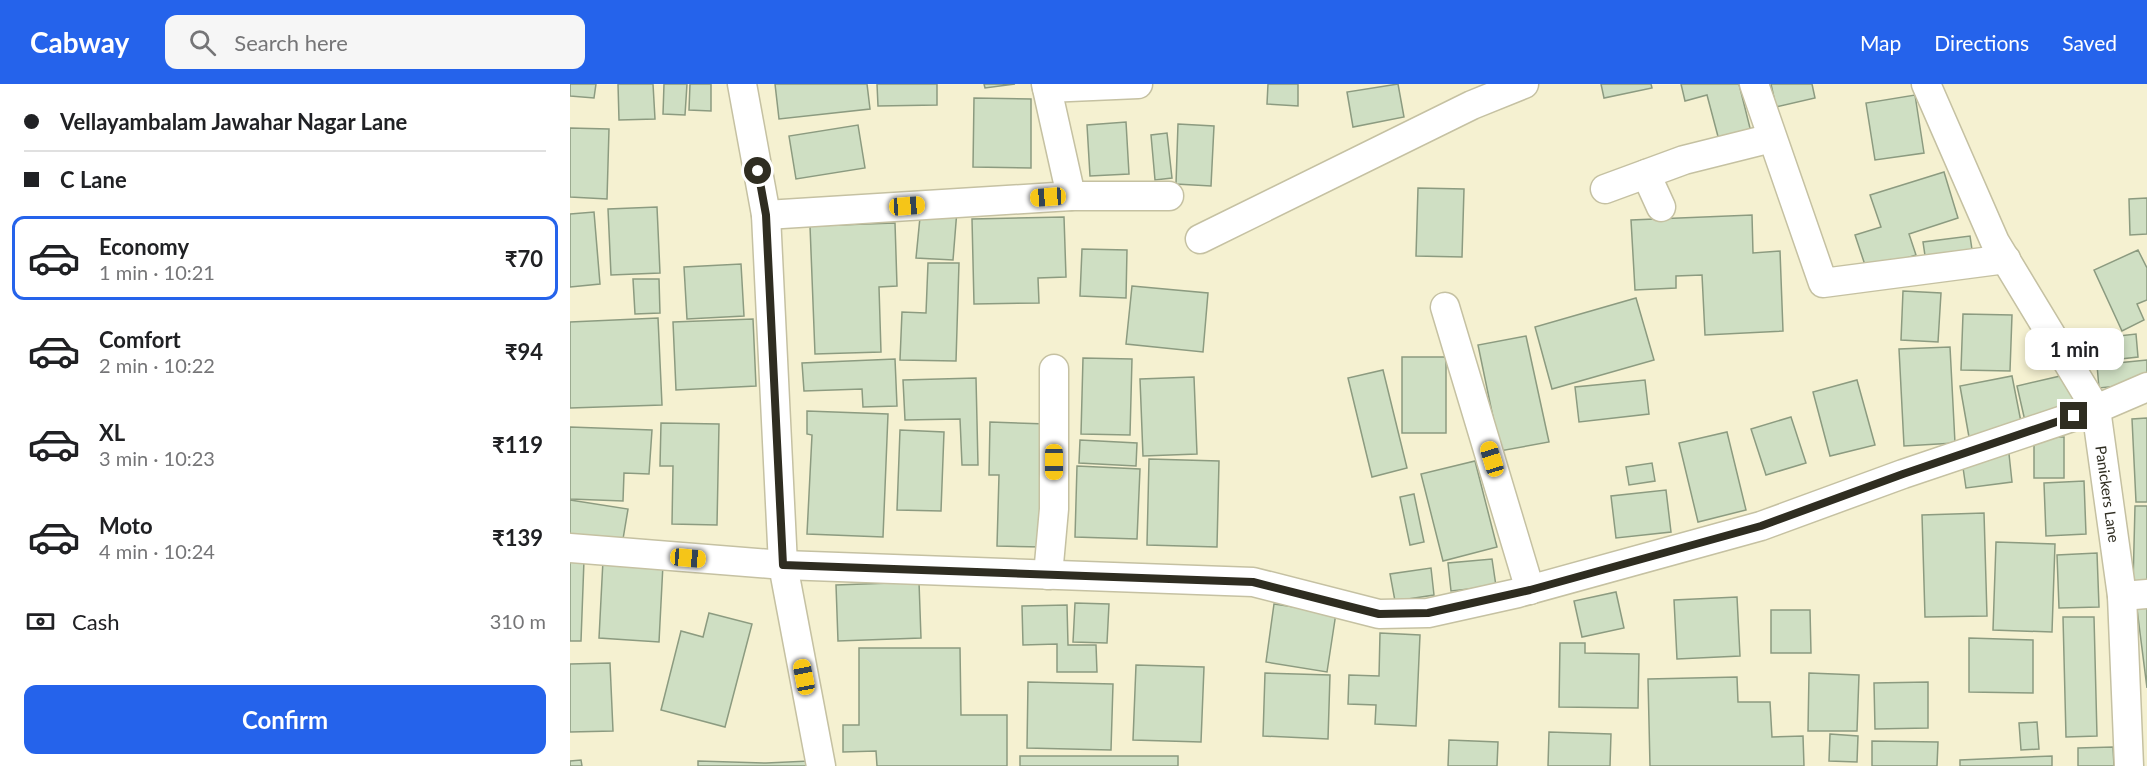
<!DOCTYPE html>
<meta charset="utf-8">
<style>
body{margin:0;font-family:Lato,sans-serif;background:#f6f6f6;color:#202124;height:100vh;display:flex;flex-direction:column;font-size:22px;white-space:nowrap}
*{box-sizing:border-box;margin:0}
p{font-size:20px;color:#757577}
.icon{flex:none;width:33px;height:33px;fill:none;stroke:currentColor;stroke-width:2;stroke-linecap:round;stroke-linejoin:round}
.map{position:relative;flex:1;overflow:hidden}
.details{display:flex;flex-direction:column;background:#fff;width:570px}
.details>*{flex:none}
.guide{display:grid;align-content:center;height:132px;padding:0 24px;background:#fff}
.end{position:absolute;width:27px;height:27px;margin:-14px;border:8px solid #2f2d21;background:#fff;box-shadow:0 0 0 3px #fff}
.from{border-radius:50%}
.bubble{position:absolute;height:42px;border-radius:12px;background:#fff;box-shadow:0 3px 9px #0003;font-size:20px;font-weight:700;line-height:42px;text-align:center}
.car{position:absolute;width:18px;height:36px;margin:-18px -9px;border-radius:8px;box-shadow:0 0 4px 2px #0007;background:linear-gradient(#f5c518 24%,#345 0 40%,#f5c518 0 76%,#345 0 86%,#f5c518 0)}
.guide b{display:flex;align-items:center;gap:21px;height:57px;font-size:22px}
.guide b+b{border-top:2px solid #e0e0e0}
.guide i{width:15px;height:15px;background:#202124}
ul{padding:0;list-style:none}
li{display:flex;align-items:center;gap:18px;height:84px;margin:0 12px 9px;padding:0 12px;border:3px solid transparent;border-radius:12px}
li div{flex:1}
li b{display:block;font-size:22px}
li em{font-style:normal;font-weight:700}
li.active{border-color:#2563eb}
li>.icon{width:54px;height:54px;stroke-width:1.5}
.pay{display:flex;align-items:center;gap:15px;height:66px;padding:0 24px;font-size:22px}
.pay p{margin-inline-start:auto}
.cta{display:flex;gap:12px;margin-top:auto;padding:12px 24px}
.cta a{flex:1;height:69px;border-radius:12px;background:#2563eb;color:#fff;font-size:24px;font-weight:700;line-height:69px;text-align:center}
header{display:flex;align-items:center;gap:36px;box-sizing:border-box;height:84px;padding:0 30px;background:#2563eb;color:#fff}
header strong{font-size:28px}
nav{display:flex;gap:33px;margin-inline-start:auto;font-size:21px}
.search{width:420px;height:54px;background:#f6f6f6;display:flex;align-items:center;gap:15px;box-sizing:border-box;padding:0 21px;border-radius:12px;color:#757577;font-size:22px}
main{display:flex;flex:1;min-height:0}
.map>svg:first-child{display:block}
.building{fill:#cfdfc3;stroke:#8c9b80;stroke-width:1.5}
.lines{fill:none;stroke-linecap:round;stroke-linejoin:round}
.street-casing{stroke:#c5c1a2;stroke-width:31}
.street{stroke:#fff;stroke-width:28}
.route{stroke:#2f2d21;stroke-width:8}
.labels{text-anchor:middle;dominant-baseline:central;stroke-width:5;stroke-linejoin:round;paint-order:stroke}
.street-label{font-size:15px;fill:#2f2d21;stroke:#fff}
</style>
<header>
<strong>Cabway</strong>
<div class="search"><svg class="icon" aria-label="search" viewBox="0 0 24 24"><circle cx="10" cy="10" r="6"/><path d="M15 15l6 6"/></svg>Search here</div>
<nav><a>Map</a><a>Directions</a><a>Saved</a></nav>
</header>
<main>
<section class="details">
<div class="guide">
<b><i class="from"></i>Vellayambalam Jawahar Nagar Lane</b>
<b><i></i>C Lane</b>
</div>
<ul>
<li class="active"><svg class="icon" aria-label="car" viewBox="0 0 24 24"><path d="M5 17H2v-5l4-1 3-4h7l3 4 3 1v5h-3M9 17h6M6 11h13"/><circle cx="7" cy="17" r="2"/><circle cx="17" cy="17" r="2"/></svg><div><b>Economy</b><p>1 min · 10:21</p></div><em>₹70</em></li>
<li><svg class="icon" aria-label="car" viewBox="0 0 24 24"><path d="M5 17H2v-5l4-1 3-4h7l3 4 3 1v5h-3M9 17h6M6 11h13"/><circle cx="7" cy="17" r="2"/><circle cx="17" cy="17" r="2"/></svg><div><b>Comfort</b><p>2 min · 10:22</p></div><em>₹94</em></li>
<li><svg class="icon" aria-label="car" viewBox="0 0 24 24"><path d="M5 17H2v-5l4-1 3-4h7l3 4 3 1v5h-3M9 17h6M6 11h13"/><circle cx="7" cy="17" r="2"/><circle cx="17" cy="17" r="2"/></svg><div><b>XL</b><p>3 min · 10:23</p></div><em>₹119</em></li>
<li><svg class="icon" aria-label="car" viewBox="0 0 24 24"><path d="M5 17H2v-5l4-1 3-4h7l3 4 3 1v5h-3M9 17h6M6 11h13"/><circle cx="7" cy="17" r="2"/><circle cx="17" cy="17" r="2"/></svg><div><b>Moto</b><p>4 min · 10:24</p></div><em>₹139</em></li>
</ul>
<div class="pay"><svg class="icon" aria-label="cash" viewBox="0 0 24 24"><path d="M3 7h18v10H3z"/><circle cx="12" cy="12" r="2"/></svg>Cash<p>310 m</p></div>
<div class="cta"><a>Confirm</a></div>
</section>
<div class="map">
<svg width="1577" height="682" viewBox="0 0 1577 682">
<rect width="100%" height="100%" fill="#f5f1d1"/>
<g class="building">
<path d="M0 0H26L24 14 0 12Z"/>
<path d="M48 0H83L85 35 49 36Z"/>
<path d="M94 0H117L115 31 93 30Z"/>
<path d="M120 0H141V27L119 26Z"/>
<path d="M205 0H297L300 25 209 35Z"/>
<path d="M307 0H367V21L308 22Z"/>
<path d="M414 0H445L415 4Z"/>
<path d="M698 0H728V22L697 20Z"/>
<path d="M828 0 834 33 783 43 777 8Z"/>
<path d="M1031 0H1081L1082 4 1034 14Z"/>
<path d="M1111 0H1169L1182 52 1150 60 1137 11 1115 17Z"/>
<path d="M1201 0H1242L1245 14 1206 23Z"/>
<path d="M1345 11 1354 69 1305 76 1296 19Z"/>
<path d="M404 14 461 15V84L403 83Z"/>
<path d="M556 38 559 90 520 92 517 41Z"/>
<path d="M608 40 644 42 641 102 606 100Z"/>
<path d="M288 41 295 84 226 95 219 52Z"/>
<path d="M0 44 39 45 37 115 0 113Z"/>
<path d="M597 49 602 94 585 96 581 51Z"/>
<path d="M1374 88 1388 134 1339 150 1346 171 1297 187 1285 151 1311 143 1300 111Z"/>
<path d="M848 104 894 105 892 173 846 172Z"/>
<path d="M1577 114V150L1560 151 1559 115Z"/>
<path d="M87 123 90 189 41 191 38 125Z"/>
<path d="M351 123 387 126 383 176 346 174Z"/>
<path d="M24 128 30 200 0 203V130Z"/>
<path d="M1182 131 1183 169 1210 167 1213 247 1135 251 1132 191 1106 192V204L1065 206 1061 136Z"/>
<path d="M494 133 496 193 468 194 469 219 404 220 402 135Z"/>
<path d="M325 139 327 202 309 203 311 268 245 270 240 142Z"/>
<path d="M1400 152 1404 179 1357 185 1353 158Z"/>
<path d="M512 165 557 166 556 214 510 212Z"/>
<path d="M1568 166 1577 184V216L1567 220 1574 236 1552 247 1524 186Z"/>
<path d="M358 179H389L386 277 330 276 332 228 356 229Z"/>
<path d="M171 180 174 232 117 235 114 183Z"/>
<path d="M63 195H89L90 229 65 230Z"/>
<path d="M562 202 638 209 633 268 556 260Z"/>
<path d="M1333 207 1371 209 1368 258 1331 256Z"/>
<path d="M1066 214 1084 276 982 305 965 243Z"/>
<path d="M1393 230 1442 231 1440 287 1391 286Z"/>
<path d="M88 234 92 321 0 324V238Z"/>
<path d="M183 235 186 302 106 306 103 238Z"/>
<path d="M1566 250 1568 273 1515 279 1513 256Z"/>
<path d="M956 252 979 358 930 367 908 261Z"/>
<path d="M1380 263 1385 359 1334 362 1329 265Z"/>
<rect x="832" y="273" width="44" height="76"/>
<path d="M513 274 562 275 560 351 511 350Z"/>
<path d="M325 275 327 322 293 323 292 305 234 307 232 279Z"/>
<path d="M1577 276V299L1529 304 1527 281Z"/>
<path d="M813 286 837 384 802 393 778 294Z"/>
<path d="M1499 290 1507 325 1455 337 1447 302Z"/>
<path d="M1442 292 1452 343 1399 353 1390 302Z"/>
<path d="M624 293 627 370 573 372 570 295Z"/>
<path d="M406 294 408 381H392L390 335 335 336 333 296Z"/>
<path d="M1075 296 1079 330 1009 338 1005 303Z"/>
<path d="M1287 296 1305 361 1260 372 1243 308Z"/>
<path d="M237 327 318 330 313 453 237 450 242 351 237 350Z"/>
<path d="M1221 333 1236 379 1196 391 1181 345Z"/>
<path d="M1577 334V418H1566L1562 335Z"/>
<path d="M420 338 477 340 472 463 427 462 429 391H419Z"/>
<path d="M91 339 149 340 147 441 102 440 103 382H90Z"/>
<path d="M0 343 82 346 79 390 54 389 53 417 0 415Z"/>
<path d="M330 346 374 348 371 427 327 426Z"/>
<path d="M1157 348 1176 426 1128 438 1109 359Z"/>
<rect x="1464" y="353" width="30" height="41"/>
<path d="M510 356 567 359 566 382 509 379Z"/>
<path d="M1439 370 1442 398 1396 404 1392 377Z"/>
<path d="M579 375 649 377 647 463 577 461Z"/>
<path d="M905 377 927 463 873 477 851 390Z"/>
<path d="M1082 379 1085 397 1059 401 1056 383Z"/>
<path d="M507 382 570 385 567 455 505 453Z"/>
<path d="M1514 397 1516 450 1476 452 1474 399Z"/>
<path d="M1096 406 1101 448 1046 454 1041 412Z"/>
<path d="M844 410 854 458 840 461 830 413Z"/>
<path d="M0 416 58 425 52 461 0 454Z"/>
<path d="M1565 422H1577V502L1563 501Z"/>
<path d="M1414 429 1417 532 1355 533 1352 431Z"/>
<path d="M1426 458 1485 460 1482 548 1423 546Z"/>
<path d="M1527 469 1529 523 1489 524 1487 471Z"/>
<path d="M922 475 926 502 881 507 878 479Z"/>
<path d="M0 476H14L11 557H0Z"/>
<path d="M33 476 93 480 89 558 29 554Z"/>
<path d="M861 484 864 511 825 517 820 490Z"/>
<path d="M349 498 351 554 268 557 266 501Z"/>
<path d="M1046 508 1054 544 1012 553 1004 517Z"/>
<path d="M1167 513 1170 572 1107 575 1104 516Z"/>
<path d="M1577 515V604L1566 517Z"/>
<path d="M505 519 539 520 537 559 503 558Z"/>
<path d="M704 520 766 529 757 588 696 578Z"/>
<path d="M497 521 498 561H526L527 588H487V560L453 561 452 522Z"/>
<path d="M1201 526H1240L1241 569H1201Z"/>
<path d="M139 529 182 540 155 643 91 626 111 547 133 553Z"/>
<path d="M1493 533H1524L1527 652 1496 653Z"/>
<path d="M810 549 850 551 846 642 805 640 806 621 778 620 779 591 809 592Z"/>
<path d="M1399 554 1463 556V609L1399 608Z"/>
<path d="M990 559H1015V569L1069 570 1068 624 989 623Z"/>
<path d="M289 564H390L391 631H437V682H307L306 667 273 668V641H289Z"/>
<path d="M40 579 43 647 0 648V580Z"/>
<path d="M566 581 634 583 631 658 563 656Z"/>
<path d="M695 589 760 591 758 655 693 652Z"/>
<path d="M1239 589 1289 591 1287 647H1238Z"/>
<path d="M1167 593 1168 618H1200L1202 653 1233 652 1234 682H1080L1078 595Z"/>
<path d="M458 598 543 600 541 666 457 664Z"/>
<path d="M1358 598V644L1305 645 1304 599Z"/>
<path d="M1467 638 1469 665 1451 666 1449 639Z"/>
<path d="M979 648 1041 650 1040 682H978Z"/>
<path d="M1260 650 1288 652 1287 678 1259 677Z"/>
<path d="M879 656 928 658 927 682H878Z"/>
<path d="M1302 657 1368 658 1367 682H1302Z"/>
<path d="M1543 663 1544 682H1508V664Z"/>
<rect x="450" y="672" width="158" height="10"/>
<path d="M1482 672V682H1390V676Z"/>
<path d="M11 676 12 682H0V677Z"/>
<path d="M128 677 196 679 239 677 238 682H128Z"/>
</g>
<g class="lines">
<g class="street-casing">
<g id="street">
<path d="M172 0 196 131 213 481 251 682"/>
<path d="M1184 0 1253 199 1436 175"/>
<path d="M1356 0 1425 158 1526 325 1552 512 1559 682"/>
<path d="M477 4 568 0"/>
<path d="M1076 90 1091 123"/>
<path d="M1035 105 1114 76 1202 54"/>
<path d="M501 112H599"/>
<path d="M196 131 501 112 476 0"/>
<path d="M630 155 902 21 954 0"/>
<path d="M875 223 960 506"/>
<path d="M0 464 213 481 683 498 809 530 858 529 948 509 1191 442 1333 390 1526 325 1577 303"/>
<path d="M478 491 484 425V285"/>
<path d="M1552 512 1577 510"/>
</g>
</g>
<use href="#street" class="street"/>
</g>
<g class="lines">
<path class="route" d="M188 87 196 131 213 481 683 498 809 530 858 529 960 506 1191 442 1333 390 1504 332"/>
</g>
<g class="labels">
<g class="street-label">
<text transform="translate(1538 410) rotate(82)">Panickers Lane</text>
</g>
</g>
</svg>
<i class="end from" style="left:188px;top:87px"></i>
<i class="end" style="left:1504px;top:332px"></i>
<div class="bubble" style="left:1455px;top:244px;width:99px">1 min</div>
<i class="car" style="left:478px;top:113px;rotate:266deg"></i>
<i class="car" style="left:337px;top:122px;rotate:86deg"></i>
<i class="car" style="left:922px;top:375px;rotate:343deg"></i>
<i class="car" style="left:484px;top:378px;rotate:180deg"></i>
<i class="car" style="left:118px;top:474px;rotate:95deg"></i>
<i class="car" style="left:234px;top:593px;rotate:349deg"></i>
</div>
</main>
